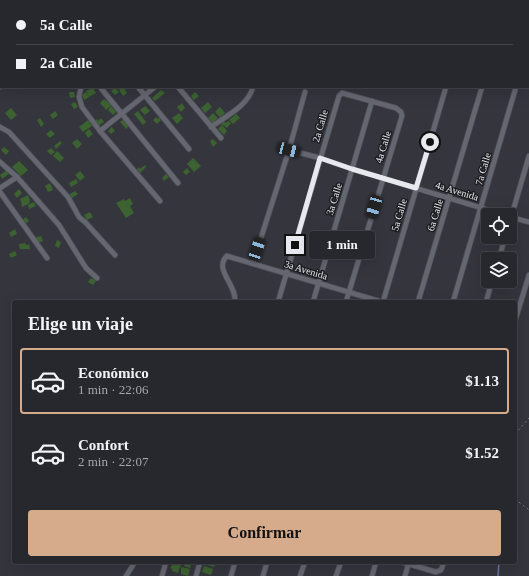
<!DOCTYPE html>
<html lang="es">
<meta charset="utf-8">
<style>
body{margin:0;font-family:"Times New Roman",serif;background:#2f3036;color:#f1f3f6;height:100vh;display:flex;flex-direction:column;font-size:15px;white-space:nowrap}
*{box-sizing:border-box;margin:0}
p{font-size:13px;color:#a4a6aa}
.icon{flex:none;width:22px;height:22px;fill:none;stroke:currentColor;stroke-width:2;stroke-linecap:round;stroke-linejoin:round}
.map{position:relative;flex:1;overflow:hidden}
.side{position:absolute;left:12px;top:300px;width:505px;height:264px;display:flex;flex-direction:column;background:#27282e;border-radius:4px;box-shadow:0 4px 16px #0002,0 0 0 1px #43444a}
.side>*{flex:none}
.hud{position:absolute;left:0px;top:0px;width:529px;height:88px;box-shadow:0 4px 16px #0002,0 0 0 1px #43444a;display:grid;align-content:center;height:88px;padding:0 16px;background:#27282e}
.buttons{position:absolute;left:481px;top:208px;display:grid;gap:8px}
.buttons a{display:grid;place-items:center;width:36px;height:36px;border-radius:4px;background:#27282e;box-shadow:0 4px 16px #0002,0 0 0 1px #43444a;font-size:20px}
.end{position:absolute;width:18px;height:18px;margin:-9px;border:5px solid #e8e9ee;background:#111;box-shadow:0 0 0 2px #111}
.from{border-radius:50%}
.bubble{position:absolute;height:28px;border-radius:4px;background:#27282e;box-shadow:0 4px 16px #0002,0 0 0 1px #43444a;font-size:13px;font-weight:700;line-height:28px;text-align:center}
.car{position:absolute;width:12px;height:24px;margin:-12px -6px;border-radius:5px;box-shadow:0 0 3px 1px #0007;background:linear-gradient(#222 24%,#8ab4d8 0 40%,#222 0 76%,#8ab4d8 0 86%,#222 0)}
.hud b{display:flex;align-items:center;gap:14px;height:38px;font-size:15px}
.hud b+b{border-top:1px solid #43444a}
.hud i{width:10px;height:10px;background:#f1f3f6}
ul{padding:0;list-style:none}
li{display:flex;align-items:center;gap:12px;height:66px;margin:0 8px 6px;padding:0 8px;border:2px solid transparent;border-radius:4px}
li div{flex:1}
li b{display:block;font-size:15px}
li em{font-style:normal;font-weight:700}
li.selected{border-color:#d6ab8b}
li>.icon{width:36px;height:36px;stroke-width:1.5}
h2{padding:0 16px;font-size:18px;line-height:48px}
.button{display:flex;gap:8px;margin-top:auto;padding:8px 16px}
.button a{flex:1;height:46px;border-radius:4px;background:#d6ab8b;color:#111;font-size:16px;font-weight:700;line-height:46px;text-align:center}
.map>svg:first-child{display:block}
.lines{fill:none;stroke-linecap:round;stroke-linejoin:round}
.stream{stroke:#6b72aa;stroke-width:1.5}
.building{fill:#3c6231}
.street-casing{stroke:#505159;stroke-width:6}
.path{stroke:#7b7c83;stroke-width:1;stroke-dasharray:2 3;stroke-linecap:butt}
.street{stroke:#656770;stroke-width:4.5}
.route{stroke:#e8e9ee;stroke-width:5}
.labels{text-anchor:middle;dominant-baseline:central;stroke-width:3;stroke-linejoin:round;paint-order:stroke}
.street-label{font-size:10px;fill:#e8e9ee;stroke:#1c1d21}
</style>
<div class="map">
<svg width="529" height="576" viewBox="0 0 529 576">
<rect width="100%" height="100%" fill="#34353d"/>
<g class="lines">
<path class="stream" d="M498 576 499 562"/>
</g>
<g class="building">
<path d="M123 87 127 93 123 96 119 90Z"/>
<path d="M93 88 96 93 89 97 86 91Z"/>
<path d="M115 88 119 92 115 95 111 91Z"/>
<path d="M161 90 165 93 155 101 152 98Z"/>
<path d="M69 92H74L75 97 70 98Z"/>
<path d="M86 92 89 97 84 100 82 95Z"/>
<path d="M195 92 199 96 194 100 191 96Z"/>
<path d="M104 99 112 105 106 110 100 103Z"/>
<path d="M75 102 78 107 74 109 71 104Z"/>
<path d="M208 102 212 107 205 113 201 108Z"/>
<path d="M182 103 185 108 181 112 177 107Z"/>
<path d="M111 106 116 112 113 115 108 110Z"/>
<path d="M145 106 150 111 145 115 140 110Z"/>
<path d="M220 107 225 113 220 117 215 112Z"/>
<path d="M11 108 17 115 11 120 5 113Z"/>
<path d="M55 111 58 115 53 119 50 115Z"/>
<path d="M138 111 146 122 143 125 134 114Z"/>
<path d="M179 113 183 118 177 124 172 118Z"/>
<path d="M213 113 218 118 212 123 208 118Z"/>
<path d="M236 114 240 118 233 124 229 120Z"/>
<path d="M156 117 158 119 159 117 161 120 157 124 153 120Z"/>
<path d="M40 118 44 124 41 127 37 120Z"/>
<path d="M101 118 104 122 98 126 94 121 97 119 98 121Z"/>
<path d="M124 119 129 126 126 129 120 122Z"/>
<path d="M88 120 92 126 83 132 79 127Z"/>
<path d="M223 121 226 123 228 121 231 123 227 128 221 124Z"/>
<path d="M222 125 227 131 224 135 218 129Z"/>
<path d="M112 127 115 131 111 134 108 131Z"/>
<path d="M89 129 93 134 88 138 85 133Z"/>
<path d="M51 130 55 134 50 138 46 134Z"/>
<path d="M77 139 82 144 77 149 72 143Z"/>
<path d="M213 139 217 143 213 147 210 141Z"/>
<path d="M60 141 62 143 56 149 54 146Z"/>
<path d="M4 147 9 151 6 155 1 150Z"/>
<path d="M51 148 55 152 51 155 47 151Z"/>
<path d="M57 151 64 158 60 162 53 156Z"/>
<path d="M193 158 201 166 194 172 187 164Z"/>
<path d="M19 161 28 170 21 176 12 167Z"/>
<path d="M145 165 146 167 140 173 137 169 139 167 140 169Z"/>
<path d="M187 168 190 172 186 175 183 172Z"/>
<path d="M7 170 10 173 2 179 0 175Z"/>
<path d="M80 171 85 177 80 181 75 175Z"/>
<path d="M166 174 169 177 164 181 162 178Z"/>
<path d="M76 179 78 183 71 187 69 183Z"/>
<path d="M50 183 53 190 48 192 45 186Z"/>
<path d="M19 189 22 193 17 198 14 194Z"/>
<path d="M75 191 78 194 72 198 70 194Z"/>
<path d="M28 195 30 201 29 202 30 203 22 207 21 204H22L20 199Z"/>
<path d="M130 198 133 204 130 206 134 213 126 218 116 203 124 199 125 201Z"/>
<path d="M34 202 36 206 29 209 28 205Z"/>
<path d="M90 212 93 217 87 220 84 215Z"/>
<path d="M26 217 29 221 25 224 22 220Z"/>
<path d="M15 229 17 234 11 237 9 233Z"/>
<path d="M41 236 43 241 38 243 36 237Z"/>
<path d="M57 240 61 242 59 248 55 246Z"/>
<path d="M25 243 26 245 29 244 30 249H20L19 244Z"/>
<path d="M15 251 17 255 11 258 9 254Z"/>
<path d="M91 278 96 281 93 285 88 282Z"/>
<path d="M168 562H182L178 573 172 571V569L170 568 173 564Z"/>
<path d="M183 562H192L190 568 184 566V564L182 563Z"/>
<path d="M205 562H216L214 567 204 564Z"/>
<path d="M204 566 213 569 211 575 202 572Z"/>
<path d="M181 567 190 569 188 576 181 574Z"/>
</g>
<g class="lines">
<g class="street-casing">
<g id="street">
<path d="M44 1 45 0"/>
<path d="M209 1 210 0"/>
<path d="M346 1 348 0"/>
<path d="M528 46H529"/>
<path d="M0 87 1 84"/>
<path d="M81 87 79 97 82 107 100 131 160 201"/>
<path d="M100 87 178 183"/>
<path d="M138 87 189 149"/>
<path d="M178 87 221 138"/>
<path d="M0 127 9 132 68 197 79 217 86 223 115 255"/>
<path d="M211 127C226 116 248 106 253 87"/>
<path d="M100 131 155 87"/>
<path d="M289 150 320 158 352 169 505 215"/>
<path d="M0 162 17 177 59 225 86 268 97 278"/>
<path d="M0 188 17 177"/>
<path d="M0 192 47 258"/>
<path d="M510 217 529 222"/>
<path d="M510 221 529 156"/>
<path d="M499 259 505 237"/>
<path d="M253 263 289 150 305 92"/>
<path d="M235 302C237 285 213 269 227 256L382 302"/>
<path d="M278 302 339 96 342 93 396 108 401 112 402 116 346 302"/>
<path d="M313 302 372 101"/>
<path d="M383 302 446 87"/>
<path d="M418 302 482 87"/>
<path d="M453 302 516 87"/>
<path d="M486 302 492 281"/>
<path d="M515 321 529 275"/>
<path d="M402 562 436 572 441 570 444 562"/>
<path d="M126 576 135 562"/>
<path d="M162 576 166 562"/>
<path d="M196 576 200 562"/>
<path d="M231 576 235 562"/>
<path d="M263 576 267 562"/>
<path d="M300 576 305 562"/>
<path d="M336 576 341 562"/>
<path d="M372 576 376 562"/>
<path d="M405 576 409 562"/>
</g>
</g>
<g class="path">
<path d="M515 434 529 418"/>
<path d="M515 499 529 510"/>
</g>
<use href="#street" class="street"/>
</g>
<g class="lines">
<path class="route" d="M295 245 320 158 352 169 416 188 430 142"/>
</g>
<g class="labels">
<g class="street-label">
<text transform="translate(320 126) rotate(-74)">2a Calle</text>
<text transform="translate(383 147) rotate(-73)">4a Calle</text>
<text transform="translate(483 169) rotate(-74)">7a Calle</text>
<text transform="translate(457 191) rotate(17)">4a Avenida</text>
<text transform="translate(334 199) rotate(-73)">3a Calle</text>
<text transform="translate(399 215) rotate(-74)">5a Calle</text>
<text transform="translate(435 215) rotate(-73)">6a Calle</text>
<text transform="translate(306 270) rotate(17)">3a Avenida</text>
</g>
</g>
</svg>
<div class="buttons">
<a><svg class="icon" aria-label="locate" viewBox="0 0 24 24"><circle cx="12" cy="12" r="6"/><path d="M12 2v4M12 18v4M2 12h4M18 12h4"/></svg></a>
<a><svg class="icon" aria-label="layers" viewBox="0 0 24 24"><path d="M12 4l9 5-9 5-9-5zM3 14l9 5 9-5"/></svg></a>
</div>
<i class="end from" style="left:430px;top:142px"></i>
<i class="end" style="left:295px;top:245px"></i>
<div class="bubble" style="left:309px;top:231px;width:66px">1 min</div>
<i class="car" style="left:289px;top:150px;rotate:105deg"></i>
<i class="car" style="left:374px;top:207px;rotate:196deg"></i>
<i class="car" style="left:257px;top:249px;rotate:18deg"></i>
<div class="hud">
<b><i class="from"></i>5a Calle</b>
<b><i></i>2a Calle</b>
</div>
<section class="side">
<h2>Elige un viaje</h2>
<ul>
<li class="selected"><svg class="icon" aria-label="car" viewBox="0 0 24 24"><path d="M5 17H2v-5l4-1 3-4h7l3 4 3 1v5h-3M9 17h6M6 11h13"/><circle cx="7" cy="17" r="2"/><circle cx="17" cy="17" r="2"/></svg><div><b>Económico</b><p>1 min · 22:06</p></div><em>$1.13</em></li>
<li><svg class="icon" aria-label="car" viewBox="0 0 24 24"><path d="M5 17H2v-5l4-1 3-4h7l3 4 3 1v5h-3M9 17h6M6 11h13"/><circle cx="7" cy="17" r="2"/><circle cx="17" cy="17" r="2"/></svg><div><b>Confort</b><p>2 min · 22:07</p></div><em>$1.52</em></li>
</ul>
<div class="button"><a>Confirmar</a></div>
</section>
</div>
